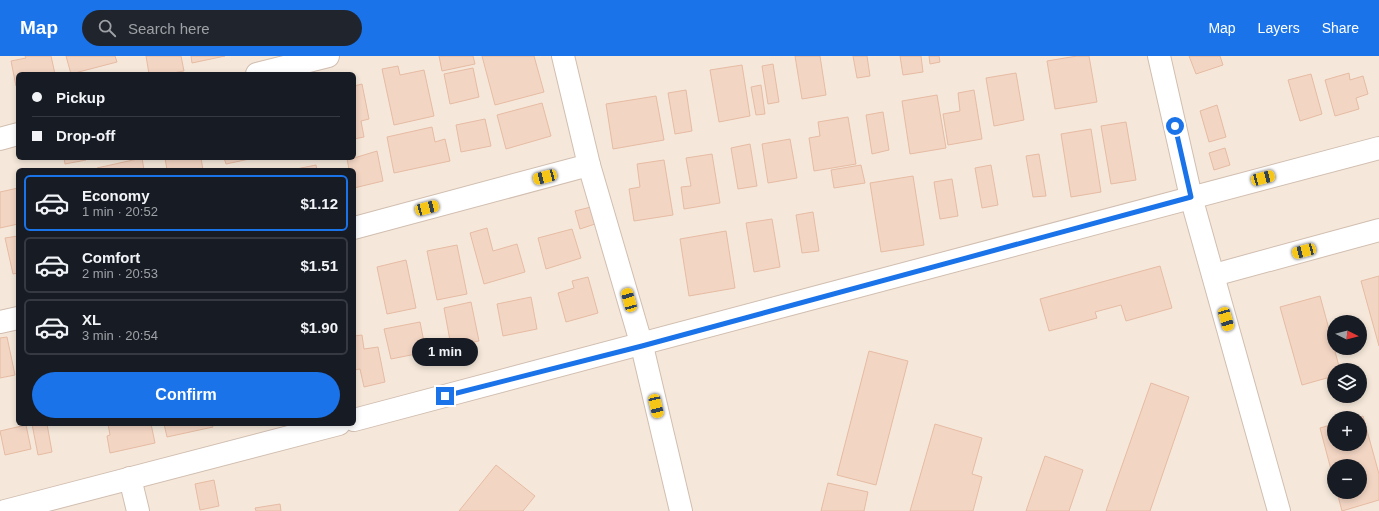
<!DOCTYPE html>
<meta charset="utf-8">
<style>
body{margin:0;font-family:Arial,sans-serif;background:#20242c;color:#f1f3f6;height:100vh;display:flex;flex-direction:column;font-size:15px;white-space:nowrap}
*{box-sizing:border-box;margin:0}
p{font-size:13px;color:#9ea1a6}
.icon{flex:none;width:22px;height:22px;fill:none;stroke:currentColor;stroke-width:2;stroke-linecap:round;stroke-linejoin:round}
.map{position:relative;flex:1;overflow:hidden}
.details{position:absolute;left:16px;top:112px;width:340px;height:258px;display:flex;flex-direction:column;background:#171b24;border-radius:6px;box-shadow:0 2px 6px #0003}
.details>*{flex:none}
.top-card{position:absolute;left:16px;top:16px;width:340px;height:88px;border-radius:6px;box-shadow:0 2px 6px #0003;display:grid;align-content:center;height:88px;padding:0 16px;background:#171b24}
.needle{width:26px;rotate:96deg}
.buttons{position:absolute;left:1327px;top:259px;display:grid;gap:8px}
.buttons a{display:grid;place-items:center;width:40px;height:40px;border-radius:50%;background:#171b24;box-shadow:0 2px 6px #0003;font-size:20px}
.end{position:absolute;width:18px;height:18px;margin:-9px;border:5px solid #1a73e8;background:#fff;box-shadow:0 0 0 2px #fff}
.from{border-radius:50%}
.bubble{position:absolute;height:28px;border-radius:14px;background:#171b24;box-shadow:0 2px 6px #0003;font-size:13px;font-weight:700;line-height:28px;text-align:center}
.car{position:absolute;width:12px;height:24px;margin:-12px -6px;border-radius:5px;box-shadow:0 0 3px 1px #0007;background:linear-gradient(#f5c518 24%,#345 0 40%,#f5c518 0 76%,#345 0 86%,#f5c518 0)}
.top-card b{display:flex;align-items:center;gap:14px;height:38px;font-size:15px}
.top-card b+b{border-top:1px solid #363941}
.top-card i{width:10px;height:10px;background:#f1f3f6}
ul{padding:7px 0 0;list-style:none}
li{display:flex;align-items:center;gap:12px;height:56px;margin:0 8px 6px;padding:0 8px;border:2px solid #363941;border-radius:6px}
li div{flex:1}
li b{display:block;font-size:15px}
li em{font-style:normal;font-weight:700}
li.on{border-color:#1a73e8}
li>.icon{width:36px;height:36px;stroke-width:1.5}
.button{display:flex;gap:8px;margin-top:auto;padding:8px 16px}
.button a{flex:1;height:46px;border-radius:24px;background:#1a73e8;color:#fff;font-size:16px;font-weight:700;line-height:46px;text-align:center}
header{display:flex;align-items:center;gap:24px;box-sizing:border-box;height:56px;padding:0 20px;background:#1a73e8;color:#fff}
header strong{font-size:19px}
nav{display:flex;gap:22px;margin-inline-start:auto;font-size:14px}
.search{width:280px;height:36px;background:#20242c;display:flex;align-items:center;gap:10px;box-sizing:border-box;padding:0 14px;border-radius:22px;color:#9ea1a6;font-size:15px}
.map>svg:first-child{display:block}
.residential{fill:#f5e8da;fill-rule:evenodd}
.building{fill:#f3d5c3;stroke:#e6bba3}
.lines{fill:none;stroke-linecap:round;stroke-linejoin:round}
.minor-casing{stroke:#d1beb0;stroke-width:24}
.minor{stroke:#fff;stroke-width:22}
.route{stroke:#1a73e8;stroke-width:5}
</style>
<header>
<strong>Map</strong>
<div class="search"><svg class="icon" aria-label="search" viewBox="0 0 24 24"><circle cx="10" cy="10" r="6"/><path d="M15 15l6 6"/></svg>Search here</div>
<nav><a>Map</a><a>Layers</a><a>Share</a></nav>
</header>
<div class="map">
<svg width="1379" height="455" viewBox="0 0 1379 455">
<rect width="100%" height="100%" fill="#fdf6ec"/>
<path class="residential" d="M0 0H1379V455H0ZM18 18H354V102H18ZM18 114H354V368H18ZM1334 266H1360V292H1334ZM1334 314H1360V340H1334ZM1334 362H1360V388H1334ZM1334 410H1360V436H1334Z"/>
<g class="building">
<path d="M25 0H51L55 18H18V30H16L11 5 26 2Z"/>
<path d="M66 0H115L117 6 71 18Z"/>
<path d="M146 0H181L184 15 167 18H149Z"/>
<path d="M191 0H225L192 7Z"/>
<path d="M439 0H473L475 8 442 15Z"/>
<path d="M482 0H534L544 36 495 49Z"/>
<path d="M795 0H820L826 39 802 43Z"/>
<path d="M853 0H867L870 20 857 22Z"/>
<path d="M900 0H921L923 16 903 19Z"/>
<path d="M929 0H939L940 6 930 8Z"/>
<path d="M1077 0H1089L1097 46 1055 53 1047 5Z"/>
<path d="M1189 0H1220L1223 9 1196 18Z"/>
<path d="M773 8 779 46 768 48 762 10Z"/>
<path d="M742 9 750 60 719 66 710 14Z"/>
<path d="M398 10 400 19 424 14 434 60 394 69 382 13Z"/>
<path d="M473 12 479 41 450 48 444 18Z"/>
<path d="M1016 17 1024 64 994 70 986 22Z"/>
<path d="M1349 17 1350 24 1363 20 1368 38 1356 42 1359 53 1335 60 1325 24Z"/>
<path d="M1311 18 1322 58 1300 65 1288 24Z"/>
<path d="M362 28 369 63 361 65 364 81 354 83V30Z"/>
<path d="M761 29 765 58 756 59 751 31Z"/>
<path d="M686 34 692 75 675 78 668 37Z"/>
<path d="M974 34 982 83 948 89 943 58 960 55 958 37Z"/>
<path d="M937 39 946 92 910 98 902 45Z"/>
<path d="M656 40 664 84 613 93 606 48Z"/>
<path d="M542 47 551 80 506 93 497 59Z"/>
<path d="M1217 49 1226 81 1209 86 1200 55Z"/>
<path d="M883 56 889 94 872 98 866 59Z"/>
<path d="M848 61 856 108 814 115 809 82 820 80 818 66Z"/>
<path d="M485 63 491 90 461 96 456 69Z"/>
<path d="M1126 66 1136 124 1111 128 1101 70Z"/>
<path d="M432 71 435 86 445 83 450 105 394 117 387 81Z"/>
<path d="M1091 73 1101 136 1071 141 1061 78Z"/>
<path d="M790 83 797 122 768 127 762 88Z"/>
<path d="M750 88 757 130 738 133 731 92Z"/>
<path d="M1225 92 1230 109 1214 114 1209 97Z"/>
<path d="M377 95 383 125 354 132V114H349L347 102H354Z"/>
<path d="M712 98 720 147 684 153 681 131 691 130 686 102Z"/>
<path d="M1039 98 1046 140 1033 141 1026 100Z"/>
<path d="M64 102H85L86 104 65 108Z"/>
<path d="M142 102 144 114H97V112Z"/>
<path d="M165 102H201L203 114H167Z"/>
<path d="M224 102H254L226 108Z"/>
<path d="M664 104 673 159 634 165 629 133 640 131 637 108Z"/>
<path d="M316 109 317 114H291Z"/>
<path d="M861 109 865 127 834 132 831 114Z"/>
<path d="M991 109 998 149 982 152 975 112Z"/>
<path d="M913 120 924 189 881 196 870 127Z"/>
<path d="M952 123 958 160 940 163 934 126Z"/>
<path d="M18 132V168L0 172V136Z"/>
<path d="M591 151 595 168 580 173 575 155Z"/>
<path d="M813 156 819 195 802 197 796 159Z"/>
<path d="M772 163 780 211 754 216 746 167Z"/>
<path d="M487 172 493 195 517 188 525 216 484 228 470 177Z"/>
<path d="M572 173 581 202 546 213 538 182Z"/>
<path d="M726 175 735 232 689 240 680 183Z"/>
<path d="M18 180V217L13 218 5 182Z"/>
<path d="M457 189 467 238 437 244 427 195Z"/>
<path d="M406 204 416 252 387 258 377 211Z"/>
<path d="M1160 210 1172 252 1126 265 1121 249 1095 256 1097 262 1049 275 1040 243Z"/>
<path d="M1379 220V290L1361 225Z"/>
<path d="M588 221 598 257 566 266 558 237 574 232 572 225Z"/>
<path d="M1320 240 1340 314H1334V320L1302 329 1280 251Z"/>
<path d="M531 241 537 273 503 280 497 248Z"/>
<path d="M471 246 479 285 451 290 444 252Z"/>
<path d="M420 266 426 296 391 303 384 273Z"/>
<path d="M362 279 364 293 378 291 385 326 364 331 360 313 354 314V280Z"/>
<path d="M7 281 15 319 0 322V282Z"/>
<path d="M869 295 908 305 876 429 837 419Z"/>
<path d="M1151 327 1189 341 1150 455H1106Z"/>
<path d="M1363 360 1379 418V444L1342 455 1337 436H1360V410H1334V425L1320 372 1334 368V388H1360V362H1357Z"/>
<path d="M32 368H47L52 396 38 399Z"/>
<path d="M108 368H151L155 387 110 397 107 380 110 379Z"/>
<path d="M164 368H212L213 371 167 381Z"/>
<path d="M935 368 982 382 972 418 982 421 973 455H910Z"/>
<path d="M26 369 31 393 5 399 0 375Z"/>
<path d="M1045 400 1083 414 1069 455H1026Z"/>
<path d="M496 409 535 440 523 455H459Z"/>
<path d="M214 424 219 450 200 454 195 428Z"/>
<path d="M828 427 868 436 864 455H821Z"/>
<path d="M280 448 281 455H256L255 452Z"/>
</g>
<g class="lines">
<g class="minor-casing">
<g id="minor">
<path d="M563 0 589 109 642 290 681 455"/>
<path d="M1159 0 1191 141 1279 455"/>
<path d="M257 18 328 0"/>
<path d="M0 83 18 78"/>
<path d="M354 172 589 109"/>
<path d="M1214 219 1379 174"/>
<path d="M0 266 18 262"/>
<path d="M354 364C696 275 1037 180 1379 92"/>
<path d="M130 422 138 455"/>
<path d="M5 455 339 368"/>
</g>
</g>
<use href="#minor" class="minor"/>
</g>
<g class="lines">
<path class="route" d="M445 340 642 290 1191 141 1175 70"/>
</g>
</svg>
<div class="buttons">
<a><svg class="needle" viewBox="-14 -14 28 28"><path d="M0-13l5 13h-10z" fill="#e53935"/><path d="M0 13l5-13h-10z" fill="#9ea1a6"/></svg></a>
<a><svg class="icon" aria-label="layers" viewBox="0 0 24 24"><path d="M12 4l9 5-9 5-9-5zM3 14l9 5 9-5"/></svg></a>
<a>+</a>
<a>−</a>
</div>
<i class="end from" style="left:1175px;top:70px"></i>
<i class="end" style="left:445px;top:340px"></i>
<div class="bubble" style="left:412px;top:282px;width:66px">1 min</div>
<i class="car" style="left:545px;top:121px;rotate:255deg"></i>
<i class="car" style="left:1263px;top:122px;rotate:75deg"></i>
<i class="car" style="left:427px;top:152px;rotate:75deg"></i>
<i class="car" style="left:1304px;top:195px;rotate:255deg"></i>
<i class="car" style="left:629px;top:244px;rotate:344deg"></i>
<i class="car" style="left:1226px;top:263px;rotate:164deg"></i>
<i class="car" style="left:656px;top:350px;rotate:167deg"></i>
<div class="top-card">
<b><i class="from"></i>Pickup</b>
<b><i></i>Drop-off</b>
</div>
<section class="details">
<ul>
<li class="on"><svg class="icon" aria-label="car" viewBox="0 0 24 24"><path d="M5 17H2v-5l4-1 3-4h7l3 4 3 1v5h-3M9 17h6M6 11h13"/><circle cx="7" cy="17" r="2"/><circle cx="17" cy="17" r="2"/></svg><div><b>Economy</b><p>1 min · 20:52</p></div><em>$1.12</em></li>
<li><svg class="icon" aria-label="car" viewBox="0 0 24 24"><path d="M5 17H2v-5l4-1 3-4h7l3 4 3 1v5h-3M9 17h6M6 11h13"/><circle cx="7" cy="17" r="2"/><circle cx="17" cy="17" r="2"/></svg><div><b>Comfort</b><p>2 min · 20:53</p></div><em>$1.51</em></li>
<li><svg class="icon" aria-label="car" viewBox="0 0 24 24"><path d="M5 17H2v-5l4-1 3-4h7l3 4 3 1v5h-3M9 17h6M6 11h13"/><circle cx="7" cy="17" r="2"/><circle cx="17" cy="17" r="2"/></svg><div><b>XL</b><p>3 min · 20:54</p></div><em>$1.90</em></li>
</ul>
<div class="button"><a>Confirm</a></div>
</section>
</div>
